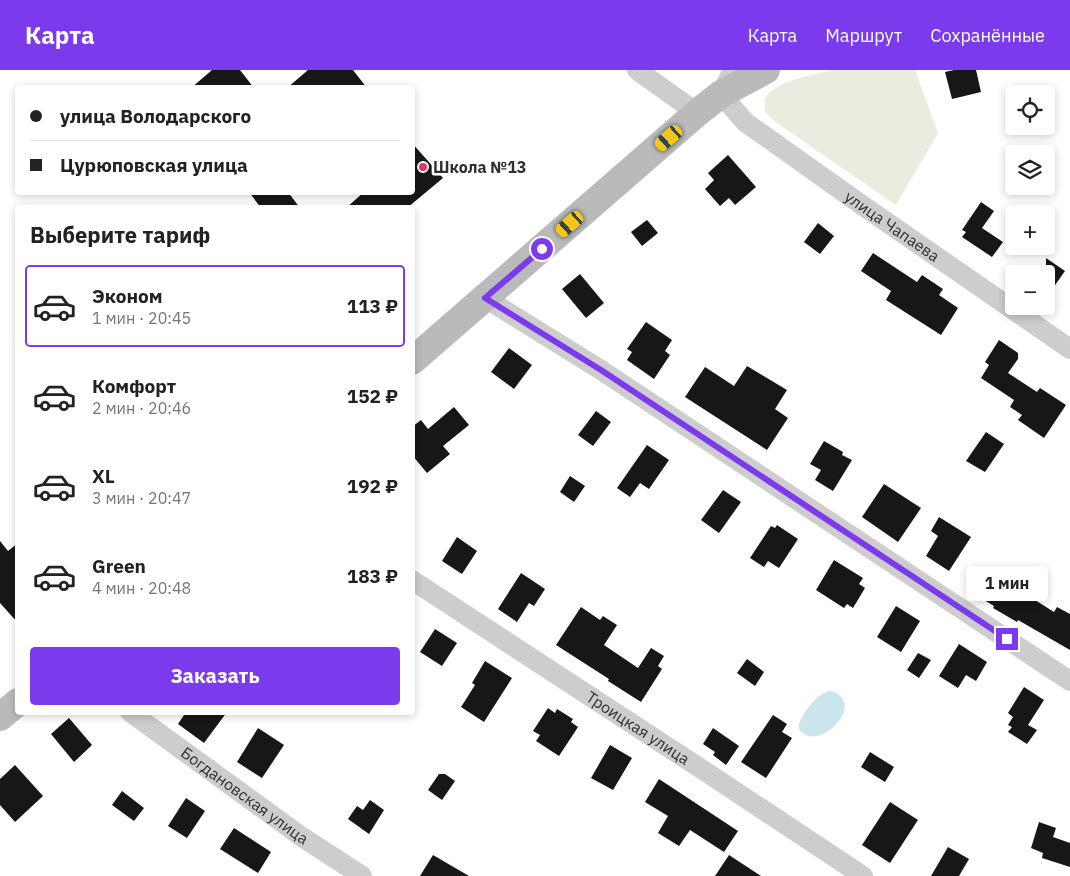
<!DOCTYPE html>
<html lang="ru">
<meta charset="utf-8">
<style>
body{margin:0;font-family:"IBM Plex Sans",sans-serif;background:#f2f2f2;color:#222;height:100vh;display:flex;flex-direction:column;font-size:19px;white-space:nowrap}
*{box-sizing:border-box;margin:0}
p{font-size:16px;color:#767676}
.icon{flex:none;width:28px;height:28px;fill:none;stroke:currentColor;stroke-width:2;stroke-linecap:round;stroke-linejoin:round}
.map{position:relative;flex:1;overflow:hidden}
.panel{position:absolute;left:15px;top:135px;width:400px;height:510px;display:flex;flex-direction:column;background:#fff;border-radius:5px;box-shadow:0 2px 8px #0003}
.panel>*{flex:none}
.top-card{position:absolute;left:15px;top:15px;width:400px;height:110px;border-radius:5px;box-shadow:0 2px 8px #0003;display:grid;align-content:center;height:110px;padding:0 15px;background:#fff}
.tools{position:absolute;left:1005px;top:15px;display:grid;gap:10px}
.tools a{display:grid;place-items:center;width:50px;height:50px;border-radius:5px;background:#fff;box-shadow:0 2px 8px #0003;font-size:25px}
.end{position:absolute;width:22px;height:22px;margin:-11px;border:6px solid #7c3aed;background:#fff;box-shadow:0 0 0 2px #fff}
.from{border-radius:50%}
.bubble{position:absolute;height:35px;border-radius:5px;background:#fff;box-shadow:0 2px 8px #0003;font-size:16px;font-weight:700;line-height:35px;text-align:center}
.car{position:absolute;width:15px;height:30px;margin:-15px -8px;border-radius:6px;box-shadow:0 0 4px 1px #0007;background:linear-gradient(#f5c518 24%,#345 0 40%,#f5c518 0 76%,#345 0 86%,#f5c518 0)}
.top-card b{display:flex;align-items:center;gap:18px;height:48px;font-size:19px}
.top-card b+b{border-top:1px solid #e0e0e0}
.top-card i{width:12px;height:12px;background:#222}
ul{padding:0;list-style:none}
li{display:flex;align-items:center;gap:15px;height:82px;margin:0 10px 8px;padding:0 5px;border:2px solid transparent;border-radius:5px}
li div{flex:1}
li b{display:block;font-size:19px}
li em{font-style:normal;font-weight:700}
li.selected{border-color:#7c3aed}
li>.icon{width:45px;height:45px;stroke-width:1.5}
h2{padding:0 15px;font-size:22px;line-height:60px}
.button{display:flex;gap:10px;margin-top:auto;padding:10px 15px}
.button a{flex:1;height:58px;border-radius:5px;background:#7c3aed;color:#fff;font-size:20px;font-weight:700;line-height:58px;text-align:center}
header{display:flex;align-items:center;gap:30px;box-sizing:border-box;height:70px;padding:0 25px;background:#7c3aed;color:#fff}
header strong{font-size:24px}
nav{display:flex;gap:28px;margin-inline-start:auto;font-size:18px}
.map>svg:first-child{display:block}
.green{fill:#e9eddf}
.water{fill:#cbe5ec}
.building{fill:#171717}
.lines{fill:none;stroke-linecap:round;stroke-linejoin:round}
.street{stroke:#cdcdcd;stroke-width:20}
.secondary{stroke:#bababa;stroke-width:28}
.route{stroke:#7c3aed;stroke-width:6}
.poi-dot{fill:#e33662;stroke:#fff;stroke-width:2}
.labels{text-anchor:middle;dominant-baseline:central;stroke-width:5;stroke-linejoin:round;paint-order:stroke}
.poi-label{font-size:16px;font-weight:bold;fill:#303030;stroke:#fff;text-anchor:start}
.street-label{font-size:16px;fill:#303030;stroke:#fff}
</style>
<header>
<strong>Карта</strong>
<nav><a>Карта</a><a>Маршрут</a><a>Сохранённые</a></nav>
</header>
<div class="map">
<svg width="1070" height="806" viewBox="0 0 1070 806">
<rect width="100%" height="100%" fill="#fff"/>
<path class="green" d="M834 0H915L938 63 896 135 774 51 765 42V28C781 8 811 6 834 0Z"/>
<path class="water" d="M829 621C835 621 839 624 842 628 855 645 819 677 803 663 799 660 798 658 799 653 805 641 815 625 829 621Z"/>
<g class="building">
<path d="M212 0H240L254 18H191Z"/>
<path d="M308 0H353L367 18H287Z"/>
<path d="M954 0H976L981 22 952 29 945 2Z"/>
<path d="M412 73 443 108 407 138H346L364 122H412Z"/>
<path d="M728 85 756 117 735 135 729 128 720 136 705 119 714 110 708 103Z"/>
<path d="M249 122H288L300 138H261Z"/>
<path d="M981 132 994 141 982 158 1003 172 992 187 962 167 966 162 962 160Z"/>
<path d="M647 150 658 163 642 176 631 162Z"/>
<path d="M818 153 834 166 820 184 804 172Z"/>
<path d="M873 183 917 212 922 205 943 219 939 225 958 238 941 265 886 230 891 221 861 201Z"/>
<path d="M1046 188 1065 201 1046 228Z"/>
<path d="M580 204 604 233 586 248 562 219Z"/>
<path d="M646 252 672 270 665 281 670 285 654 309 627 290 632 282 627 279Z"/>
<path d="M999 270 1018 283V289L1008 303 1037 322 1040 318 1066 335 1044 368 1018 350 1022 345 1010 337 1014 330 981 308 989 295 985 292Z"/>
<path d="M509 278 532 295 514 319 491 302Z"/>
<path d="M747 296 787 320 775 339 788 348 767 380 685 327 705 297 734 316Z"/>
<path d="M454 337 469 355 443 376 450 384 427 403 412 385V357L421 350 428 359Z"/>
<path d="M596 341 611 352 593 376 578 365Z"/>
<path d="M986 362 1004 374 985 402 966 391Z"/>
<path d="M824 371 843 382 842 385 852 390 833 421 815 410 821 400 810 394Z"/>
<path d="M647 375 669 390 649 419 640 413 630 427 617 418Z"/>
<path d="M570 406 585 416 574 432 560 422Z"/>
<path d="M884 414 921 438 898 472 862 447Z"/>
<path d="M723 420 741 432 719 463 701 450Z"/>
<path d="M939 447 971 467 949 501 926 486 938 466 931 461Z"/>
<path d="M777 455 798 469 779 498 768 491 764 497 750 488 771 456 775 458Z"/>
<path d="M457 467 477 481 462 504 442 491Z"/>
<path d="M0 471 8 481 18 473V553L0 533Z"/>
<path d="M834 490 863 508 859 514 865 518 853 538 847 534 844 538 816 520Z"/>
<path d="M521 503 545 519 534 536 529 533 517 552 498 539Z"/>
<path d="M1008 513 1054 542 1057 537 1070 544V580L1018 550 1017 552 993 538 994 536 979 527 987 515 1002 523Z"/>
<path d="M896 536 920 551 901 582 877 567Z"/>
<path d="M581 537 600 550 603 546 617 555 604 575 638 598 651 578 664 586 658 596 662 599 641 632 608 611 609 609 556 575Z"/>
<path d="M435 559 457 573 442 596 420 582Z"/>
<path d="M959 574 987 592 976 611 966 605 958 618 939 606Z"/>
<path d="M918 583 931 590 919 608 907 600Z"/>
<path d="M747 589 764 602 755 616 737 603Z"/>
<path d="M485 591 512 608 484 652 461 637 475 615 472 613Z"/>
<path d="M1024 617 1044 630 1028 655 1037 660 1027 674 1008 662 1012 657 1008 655 1013 647 1008 643Z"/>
<path d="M548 638 555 643 557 639 573 649 571 652 578 657 559 686 536 671 540 665 533 661Z"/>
<path d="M186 642H227L204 673 178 654Z"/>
<path d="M773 645 787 654 782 662 792 668 766 708 741 692Z"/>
<path d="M69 648 92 675 74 692 51 664Z"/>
<path d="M258 658 284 675 262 708 237 692Z"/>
<path d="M713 658 739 676 726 695 713 685 715 682 703 674Z"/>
<path d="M610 675 632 688 613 720 591 708Z"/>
<path d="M870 682 894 697 885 712 861 697Z"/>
<path d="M15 695 43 726 15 752 0 735V709Z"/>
<path d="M439 704H445L455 711 442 730 428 720Z"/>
<path d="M659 709 738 761 724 782 690 760 679 776 658 763 668 746 645 732Z"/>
<path d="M122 721 144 738 134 751 112 735Z"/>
<path d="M186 728 205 741 187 768 168 756Z"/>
<path d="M370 730 384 740 369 764 348 749 357 736 363 740Z"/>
<path d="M890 732 918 750 890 793 862 775Z"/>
<path d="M1039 752 1056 758 1053 767 1070 773V797L1042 788 1043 783 1031 778Z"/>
<path d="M234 758 271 782 258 803 220 779Z"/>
<path d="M948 777 969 789 959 806H931Z"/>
<path d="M433 785 469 806H420Z"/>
<path d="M729 785 761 806H715Z"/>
</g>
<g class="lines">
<g class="street">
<path d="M637 0 697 43"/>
<path id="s1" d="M733 0 721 24 745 52 859 133 1070 279"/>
<path d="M485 228 601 300 1070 611"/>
<path id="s2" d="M412 510 706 702 863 806"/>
<path id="s3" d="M130 642 302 767 362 806"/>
</g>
<g class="secondary">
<path d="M412 291 697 43 721 24 766 0"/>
<path d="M0 647 18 632"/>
</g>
</g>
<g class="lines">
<path class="route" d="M542 179 485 228 601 300 1007 569"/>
</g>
<circle class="poi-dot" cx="423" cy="97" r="5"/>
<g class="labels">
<g class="poi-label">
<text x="433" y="97">Школа №13</text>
</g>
<g class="street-label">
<text stroke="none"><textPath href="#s1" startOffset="244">улица Чапаева</textPath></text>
<text stroke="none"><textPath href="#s2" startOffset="270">Троицкая улица</textPath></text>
<text stroke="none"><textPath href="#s3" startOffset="142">Богдановская улица</textPath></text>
</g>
</g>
</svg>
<div class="tools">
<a><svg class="icon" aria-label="locate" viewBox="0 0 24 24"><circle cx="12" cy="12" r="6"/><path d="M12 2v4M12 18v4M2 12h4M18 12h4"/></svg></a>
<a><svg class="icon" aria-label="layers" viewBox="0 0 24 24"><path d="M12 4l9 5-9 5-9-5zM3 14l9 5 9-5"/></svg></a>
<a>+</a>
<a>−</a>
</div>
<i class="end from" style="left:542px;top:179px"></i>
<i class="end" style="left:1007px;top:569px"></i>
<div class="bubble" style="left:966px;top:496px;width:82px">1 мин</div>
<i class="car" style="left:669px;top:68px;rotate:229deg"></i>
<i class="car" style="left:570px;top:154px;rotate:229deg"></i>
<div class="top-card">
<b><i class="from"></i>улица Володарского</b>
<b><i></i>Цурюповская улица</b>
</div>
<section class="panel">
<h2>Выберите тариф</h2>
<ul>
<li class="selected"><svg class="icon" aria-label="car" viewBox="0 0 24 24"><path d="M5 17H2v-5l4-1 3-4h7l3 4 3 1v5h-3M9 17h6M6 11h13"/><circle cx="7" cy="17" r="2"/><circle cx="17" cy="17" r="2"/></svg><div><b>Эконом</b><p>1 мин · 20:45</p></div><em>113 ₽</em></li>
<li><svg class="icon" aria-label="car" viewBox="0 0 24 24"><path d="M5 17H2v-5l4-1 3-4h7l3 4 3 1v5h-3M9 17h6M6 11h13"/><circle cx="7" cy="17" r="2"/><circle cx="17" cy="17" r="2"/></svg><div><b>Комфорт</b><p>2 мин · 20:46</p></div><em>152 ₽</em></li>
<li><svg class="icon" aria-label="car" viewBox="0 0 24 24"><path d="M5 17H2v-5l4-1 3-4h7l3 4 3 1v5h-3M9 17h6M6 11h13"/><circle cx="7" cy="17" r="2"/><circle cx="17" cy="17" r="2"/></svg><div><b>XL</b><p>3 мин · 20:47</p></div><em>192 ₽</em></li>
<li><svg class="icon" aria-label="car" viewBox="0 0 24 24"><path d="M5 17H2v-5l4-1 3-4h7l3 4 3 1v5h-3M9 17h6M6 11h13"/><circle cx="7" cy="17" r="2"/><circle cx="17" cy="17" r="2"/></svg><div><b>Green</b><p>4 мин · 20:48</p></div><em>183 ₽</em></li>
</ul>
<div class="button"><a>Заказать</a></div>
</section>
</div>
